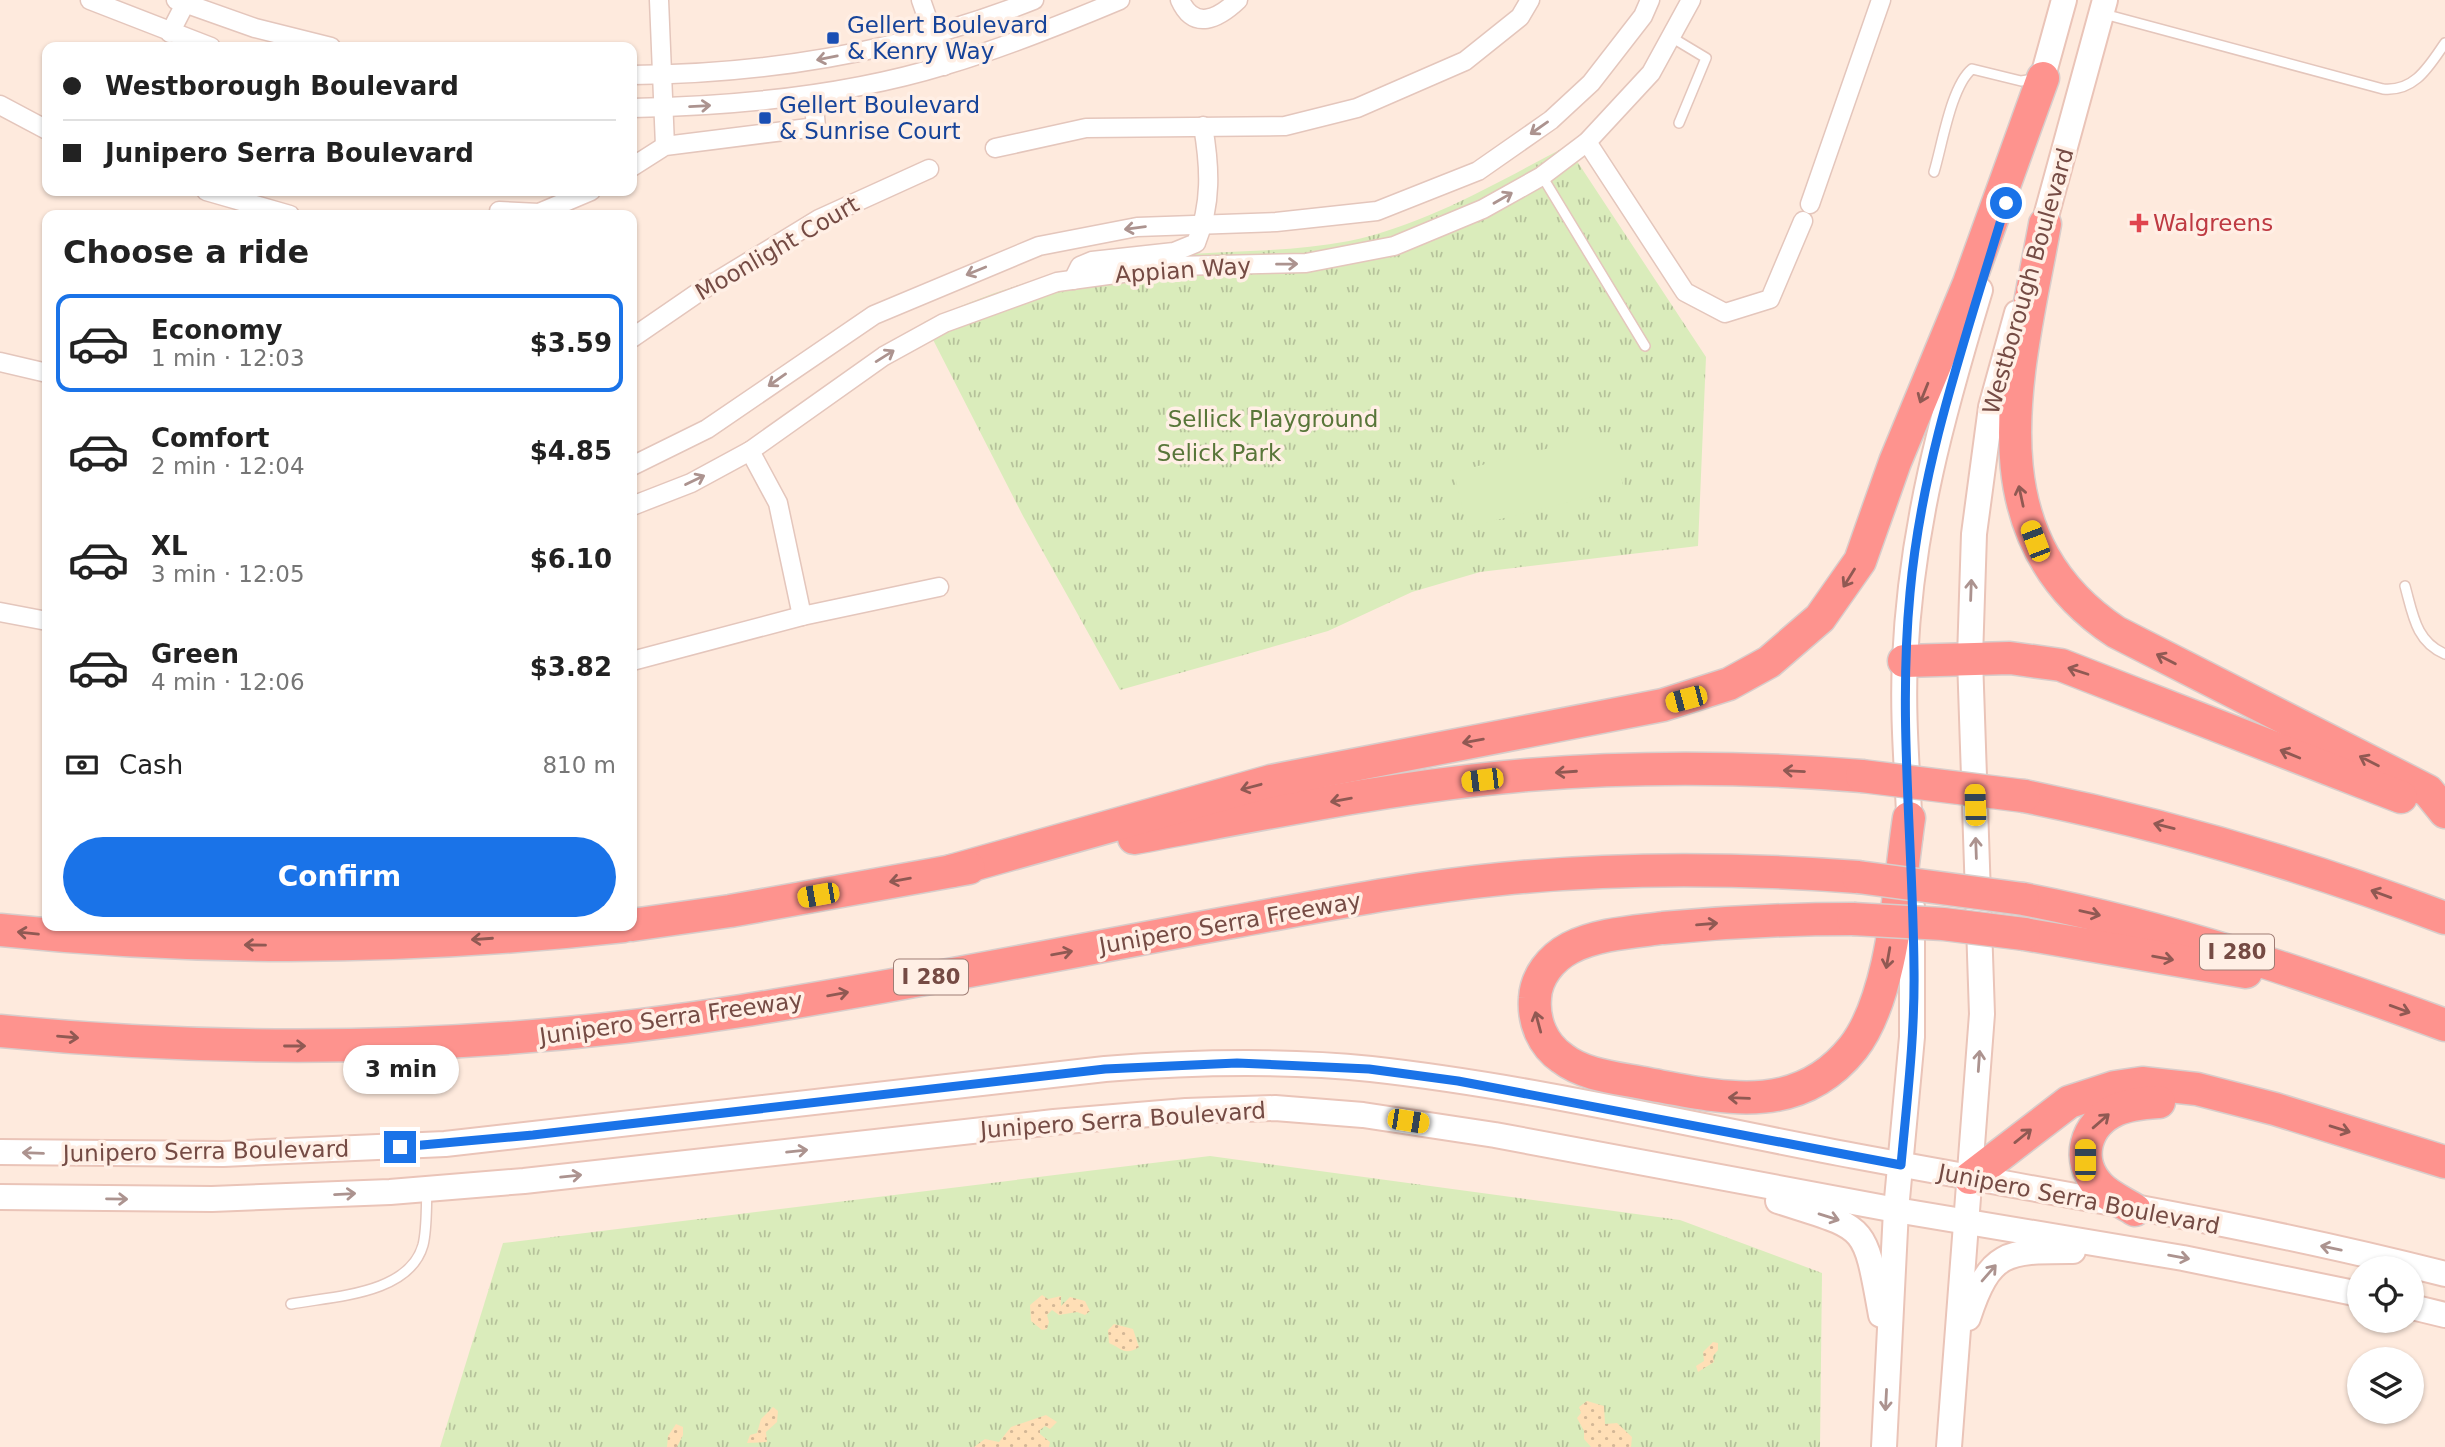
<!DOCTYPE html>
<meta charset="utf-8">
<style>
body{margin:0;font-family:"DejaVu Sans",sans-serif;background:#f2f2f2;color:#222;height:100vh;display:flex;flex-direction:column;font-size:26px;white-space:nowrap}
*{box-sizing:border-box;margin:0}
p{font-size:23px;color:#767676}
.icon{flex:none;width:38px;height:38px;fill:none;stroke:currentColor;stroke-width:2;stroke-linecap:round;stroke-linejoin:round}
.map{position:relative;flex:1;overflow:hidden}
.side{position:absolute;left:42px;top:210px;width:595px;height:721px;display:flex;flex-direction:column;background:#fff;border-radius:14px;box-shadow:0 2px 5px #0004}
.side>*{flex:none}
.banner{position:absolute;left:42px;top:42px;width:595px;height:154px;border-radius:14px;box-shadow:0 2px 5px #0004;display:grid;align-content:center;height:154px;padding:0 21px;background:#fff}
.fabs{position:absolute;left:2347px;top:1256px;display:grid;gap:14px}
.fabs a{display:grid;place-items:center;width:77px;height:77px;border-radius:50%;background:#fff;box-shadow:0 2px 5px #0004;font-size:35px}
.end{position:absolute;width:32px;height:32px;margin:-16px;border:9px solid #1a73e8;background:#fff;box-shadow:0 0 0 4px #fff}
.from{border-radius:50%}
.bubble{position:absolute;height:49px;border-radius:24px;background:#fff;box-shadow:0 2px 5px #0004;font-size:23px;font-weight:700;line-height:49px;text-align:center}
.car{position:absolute;width:21px;height:42px;margin:-21px -10px;border-radius:9px;box-shadow:0 0 5px 2px #0007;background:linear-gradient(#f5c518 24%,#345 0 40%,#f5c518 0 76%,#345 0 86%,#f5c518 0)}
.banner b{display:flex;align-items:center;gap:24px;height:66px;font-size:26px}
.banner b+b{border-top:2px solid #e0e0e0}
.banner i{width:18px;height:18px;background:#222}
ul{padding:0;list-style:none}
li{display:flex;align-items:center;gap:21px;height:98px;margin:0 14px 10px;padding:0 7px;border:4px solid transparent;border-radius:14px}
li div{flex:1}
li b{display:block;font-size:26px}
li em{font-style:normal;font-weight:700}
li.on{border-color:#1a73e8}
li>.icon{width:63px;height:63px;stroke-width:1.5}
h2{padding:0 21px;font-size:32px;line-height:84px}
.pay{display:flex;align-items:center;gap:18px;height:77px;padding:0 21px;font-size:26px}
.pay p{margin-inline-start:auto}
.primary-button{display:flex;gap:14px;margin-top:auto;padding:14px 21px}
.primary-button a{flex:1;height:80px;border-radius:42px;background:#1a73e8;color:#fff;font-size:28px;font-weight:700;line-height:80px;text-align:center}
.map>svg:first-child{display:block}
.grass{fill:url(#grass-tufts)}
.sand{fill:url(#sand-dots)}
.pitch{fill:#daecbb}
.lines{fill:none;stroke-linecap:round;stroke-linejoin:round}
.lane-casing{stroke:#e4c6bc;stroke-width:12}
.street-casing{stroke:#e4c6bc;stroke-width:21}
.secondary-casing{stroke:#eac4b8;stroke-width:28}
.highway-casing{stroke:#d8cdcb;stroke-width:35}
.lane{stroke:#fff;stroke-width:9}
.street{stroke:#fff;stroke-width:18}
.secondary{stroke:#fff;stroke-width:24}
.highway{stroke:#fe938e;stroke-width:32}
.highway-bridge-casing{stroke:#d8cdcb;stroke-width:35;stroke-linecap:butt}
.highway-bridge{stroke:#fe938e;stroke-width:32}
.oneway{stroke:#ac938f}
.oneway2{stroke:#905953}
.route{stroke:#1a73e8;stroke-width:9}
.transit-dot{fill:#1a4fb4;stroke:#ffefe5;stroke-width:2.5}
.health-dot{fill:#e0444e;stroke:#ffefe5;stroke-width:2.5}
.labels{text-anchor:middle;dominant-baseline:central;stroke-width:7;stroke-linejoin:round;paint-order:stroke}
.shield{fill:#ffefe5;stroke:#9e7c74;stroke-width:2}
.shield-label{font-size:21px;font-weight:bold;fill:#754b44}
.transit-label{font-size:23px;fill:#164399;stroke:#ffefe5;text-anchor:start}
.health-label{font-size:23px;fill:#be3a42;stroke:#ffefe5;text-anchor:start}
.street-label{font-size:23px;fill:#754b44;stroke:#ffefe5}
.park-label{font-size:23px;fill:#587639;stroke:#ffefe5}
</style>
<div class="map">
<svg width="2445" height="1447" viewBox="0 0 2445 1447">
<defs>
<pattern id="grass-tufts" width="24" height="20" patternUnits="userSpaceOnUse" patternTransform="scale(1.75)"><rect width="24" height="20" fill="#daecbb"/><path d="M3 7l-1-3M5 7V3M7 7l1-3M15 17l-1-3M17 17v-4M19 17l1-3" fill="none" stroke="#b5c19a"/></pattern>
<pattern id="sand-dots" width="8" height="8" patternUnits="userSpaceOnUse" patternTransform="scale(1.75)"><rect width="8" height="8" fill="#ffdfb6"/><path d="M2 2h.1M6 6h.1" fill="none" stroke="#d3b796" stroke-width="1.8" stroke-linecap="round"/></pattern>
</defs>
<rect width="100%" height="100%" fill="#feeadd"/>
<g class="grass">
<path d="M1567 146 1706 357 1698 546 1480 572 1412 592 1328 631 1120 690 1023 516 924 322C999 287 1080 263 1163 256 1225 250 1288 253 1349 241 1426 225 1498 182 1567 146Z"/>
<path d="M1210 1156 1680 1220 1822 1273 1820 1447H440L503 1243Z"/>
</g>
<g class="sand">
<path d="M1042 1295 1048 1299 1061 1296V1306L1070 1297 1085 1301 1090 1311 1085 1315 1077 1312 1059 1315 1052 1310 1047 1315 1049 1322 1047 1329 1042 1330 1031 1321 1030 1305Z"/>
<path d="M1114 1324 1133 1329 1139 1347C1125 1357 1120 1347 1109 1343L1108 1330Z"/>
<path d="M1713 1342 1718 1343V1350L1713 1356 1714 1362 1698 1372 1696 1366 1704 1361 1703 1352Z"/>
<path d="M1587 1401 1604 1406 1605 1424 1617 1423 1632 1437 1631 1447H1591L1584 1439V1431L1577 1418 1581 1413 1579 1407Z"/>
<path d="M773 1407 778 1411 777 1422 766 1432 767 1442 747 1443 750 1435 757 1433 761 1419Z"/>
<path d="M1046 1415 1057 1422 1050 1429 1045 1426 1040 1430V1434L1050 1442 1049 1447H974L985 1439 999 1442 1011 1427Z"/>
<path d="M676 1424 683 1427V1435L677 1447H667L668 1436Z"/>
</g>
<path class="pitch" d="M1610 433 1624 489 1467 527 1454 472Z"/>
<g class="lines">
<g class="lane-casing">
<g id="lane">
<path d="M2104 14 2383 89C2415 92 2429 66 2445 43"/>
<path d="M1671 37 1706 58 1679 123"/>
<path d="M1934 172C1942 146 1951 86 1972 69L2021 81 2034 79"/>
<path d="M1542 176 1645 346"/>
<path d="M2405 586C2413 615 2416 642 2445 654"/>
<path d="M291 1304C332 1296 409 1295 423 1245 427 1229 426 1208 427 1191"/>
</g>
</g>
<g class="street-casing">
<g id="street">
<path d="M90 0 211 47"/>
<path d="M176 0 255 28 331 47"/>
<path d="M659 0 665 146"/>
<path d="M921 0 944 66"/>
<path d="M1180 0C1194 31 1218 19 1238 0"/>
<path d="M170 33 187 0"/>
<path d="M632 75C769 74 905 51 1034 0"/>
<path d="M0 105 47 130"/>
<path d="M632 108C737 106 845 96 946 65 1006 47 1063 24 1120 0"/>
<path d="M1587 142 1685 292 1725 313 1770 299 1803 221"/>
<path d="M995 148 1086 128 1285 126 1357 108 1465 61 1520 17 1530 0"/>
<path d="M632 167 665 146 816 127 813 95"/>
<path d="M206 191 290 215"/>
<path d="M1810 204 1881 0"/>
<path d="M499 211 539 213 591 191"/>
<path d="M1073 280 1080 266 1092 261 1174 252 1196 243C1212 204 1210 167 1203 126"/>
<path d="M632 338 699 292 819 219 929 169"/>
<path d="M0 362 47 373"/>
<path d="M750 451 778 503 802 616"/>
<path d="M632 466 707 429 874 315 1039 246 1137 227 1276 222 1377 211 1478 171 1551 120 1591 83 1643 16 1650 0"/>
<path d="M632 506 691 483 750 451 884 356 944 323 1057 282 1174 266 1306 263 1394 246 1483 209 1542 176 1587 142 1651 73 1691 0"/>
<path d="M0 612 47 621"/>
<path d="M632 661 802 616 939 587"/>
</g>
</g>
<g class="secondary-casing">
<g id="secondary">
<path d="M2038 94 2064 0"/>
<path d="M2039 242 2105 0"/>
<path d="M1910 836C1908 777 1902 718 1905 660 1911 527 1942 416 1980 290"/>
<path d="M0 1152 223 1154 445 1144 1105 1069C1194 1062 1282 1060 1371 1069 1533 1087 1695 1126 1855 1156 2052 1193 2251 1224 2445 1274"/>
<path d="M0 1197 212 1199 390 1192 524 1181 1054 1122 1186 1111 1275 1108 1363 1115 1495 1135 1896 1210 2183 1258 2359 1294"/>
<path d="M1778 1201C1868 1230 1864 1221 1881 1315"/>
<path d="M2412 1307 2445 1315"/>
<path d="M1968 1318C1990 1250 2007 1251 2073 1251"/>
<path d="M1884 1447 1896 1210 1912 1037V907"/>
<path d="M1949 1447 1982 1014 1970 658 1974 534 1991 407 2017 313"/>
</g>
</g>
<g class="highway-casing">
<g id="highway">
<path d="M2045 224C2019 368 1968 534 2116 632L2428 791 2445 812"/>
<path d="M1904 661 2010 658 2061 665 2401 797"/>
<path d="M2024 796C2169 825 2307 866 2445 918"/>
<path d="M1134 838C1264 814 1395 786 1527 775 1639 766 1751 767 1862 776"/>
<path d="M951 871 1271 781 1663 705 1729 684 1769 662 1820 618 1860 561 1895 462 1969 283 2043 78"/>
<path d="M2023 899C2169 927 2306 974 2445 1025"/>
<path d="M1853 919C1789 919 1726 922 1663 928 1632 932 1597 934 1570 948 1551 958 1536 977 1535 998 1533 1022 1543 1045 1562 1058 1585 1076 1619 1078 1648 1084 1723 1098 1798 1117 1853 1048 1894 996 1899 883 1909 818"/>
<path d="M632 925 730 911 969 868"/>
<path d="M0 930C208 952 416 949 624 926"/>
<path d="M2024 934 2246 972"/>
<path d="M0 1031C247 1055 496 1050 741 1011 905 985 1068 952 1232 922 1321 906 1410 888 1501 879 1620 867 1739 868 1858 877"/>
<path d="M1970 1178 2069 1102 2115 1087 2142 1083 2197 1089 2275 1109 2445 1162"/>
<path d="M2135 1210C2124 1203 2108 1196 2099 1186 2075 1160 2085 1124 2116 1110 2129 1104 2145 1103 2159 1102"/>
</g>
</g>
<use href="#lane" class="lane"/>
<use href="#street" class="street"/>
<use href="#secondary" class="secondary"/>
<use href="#highway" class="highway"/>
<g class="highway-bridge-casing">
<g id="highway-bridge">
<path d="M1862 776 2024 796"/>
<path d="M1858 877 2023 899"/>
<path d="M1853 919 1943 924 2024 934"/>
</g>
</g>
<use href="#highway-bridge" class="highway-bridge"/>
</g>
<defs><path id="oneway-shaft" d="M-6 0H5M1.5-3L5.5 0L1.5 3" fill="none" stroke-width="1.6" stroke-linecap="round" stroke-linejoin="round" transform="scale(1.75)"/></defs>
<g class="oneway">
<use href="#oneway-shaft" transform="translate(827 58) rotate(169)"/>
<use href="#oneway-shaft" transform="translate(700 106) rotate(-3)"/>
<use href="#oneway-shaft" transform="translate(1539 128) rotate(145)"/>
<use href="#oneway-shaft" transform="translate(1503 198) rotate(-30)"/>
<use href="#oneway-shaft" transform="translate(1135 228) rotate(173)"/>
<use href="#oneway-shaft" transform="translate(1287 264) rotate(-1)"/>
<use href="#oneway-shaft" transform="translate(976 271) rotate(158)"/>
<use href="#oneway-shaft" transform="translate(885 356) rotate(-32)"/>
<use href="#oneway-shaft" transform="translate(777 380) rotate(145)"/>
<use href="#oneway-shaft" transform="translate(695 480) rotate(-26)"/>
<use href="#oneway-shaft" transform="translate(1971 590) rotate(-88)"/>
<use href="#oneway-shaft" transform="translate(1976 848) rotate(-92)"/>
<use href="#oneway-shaft" transform="translate(1979 1061) rotate(-86)"/>
<use href="#oneway-shaft" transform="translate(797 1151) rotate(-6)"/>
<use href="#oneway-shaft" transform="translate(33 1153) rotate(-178)"/>
<use href="#oneway-shaft" transform="translate(571 1176) rotate(-6)"/>
<use href="#oneway-shaft" transform="translate(345 1194) rotate(-3)"/>
<use href="#oneway-shaft" transform="translate(117 1199) rotate(1)"/>
<use href="#oneway-shaft" transform="translate(1829 1217) rotate(17)"/>
<use href="#oneway-shaft" transform="translate(2331 1248) rotate(-168)"/>
<use href="#oneway-shaft" transform="translate(2179 1257) rotate(10)"/>
<use href="#oneway-shaft" transform="translate(1989 1273) rotate(-49)"/>
<use href="#oneway-shaft" transform="translate(1886 1400) rotate(93)"/>
</g>
<g class="oneway2">
<use href="#oneway-shaft" transform="translate(1924 393) rotate(112)"/>
<use href="#oneway-shaft" transform="translate(2021 496) rotate(-102)"/>
<use href="#oneway-shaft" transform="translate(1849 578) rotate(122)"/>
<use href="#oneway-shaft" transform="translate(2166 659) rotate(-153)"/>
<use href="#oneway-shaft" transform="translate(2078 671) rotate(-162)"/>
<use href="#oneway-shaft" transform="translate(1473 741) rotate(170)"/>
<use href="#oneway-shaft" transform="translate(2290 754) rotate(-158)"/>
<use href="#oneway-shaft" transform="translate(2369 761) rotate(-153)"/>
<use href="#oneway-shaft" transform="translate(1794 771) rotate(-177)"/>
<use href="#oneway-shaft" transform="translate(1566 772) rotate(176)"/>
<use href="#oneway-shaft" transform="translate(1251 787) rotate(165)"/>
<use href="#oneway-shaft" transform="translate(1341 800) rotate(170)"/>
<use href="#oneway-shaft" transform="translate(2164 826) rotate(-166)"/>
<use href="#oneway-shaft" transform="translate(900 880) rotate(170)"/>
<use href="#oneway-shaft" transform="translate(2381 894) rotate(-160)"/>
<use href="#oneway-shaft" transform="translate(2090 913) rotate(13)"/>
<use href="#oneway-shaft" transform="translate(1707 924) rotate(-5)"/>
<use href="#oneway-shaft" transform="translate(28 933) rotate(-174)"/>
<use href="#oneway-shaft" transform="translate(482 939) rotate(176)"/>
<use href="#oneway-shaft" transform="translate(255 945) rotate(-179)"/>
<use href="#oneway-shaft" transform="translate(1062 953) rotate(-10)"/>
<use href="#oneway-shaft" transform="translate(1888 958) rotate(100)"/>
<use href="#oneway-shaft" transform="translate(2163 958) rotate(10)"/>
<use href="#oneway-shaft" transform="translate(838 994) rotate(-10)"/>
<use href="#oneway-shaft" transform="translate(2400 1009) rotate(20)"/>
<use href="#oneway-shaft" transform="translate(1538 1022) rotate(-105)"/>
<use href="#oneway-shaft" transform="translate(68 1037) rotate(5)"/>
<use href="#oneway-shaft" transform="translate(295 1046)"/>
<use href="#oneway-shaft" transform="translate(1739 1098) rotate(-178)"/>
<use href="#oneway-shaft" transform="translate(2101 1121) rotate(-41)"/>
<use href="#oneway-shaft" transform="translate(2340 1129) rotate(17)"/>
<use href="#oneway-shaft" transform="translate(2023 1136) rotate(-39)"/>
</g>
<g class="lines">
<path class="route" d="M400 1147 533 1135 1105 1069 1237 1063 1369 1069 1458 1081 1901 1165C1907 1100 1915 1034 1914 969 1913 843 1898 719 1910 593 1922 458 1968 332 2006 203"/>
</g>
<g class="transit-dot">
<rect x="826" y="31" width="14" height="14" rx="3.5"/>
<rect x="758" y="111" width="14" height="14" rx="3.5"/>
</g>
<path class="health-dot" d="M2135.5 212.5h7v7h7v7h-7v7h-7v-7h-7v-7h7z"/>
<g class="labels">
<g class="shield">
<rect x="2200" y="934.5" width="74" height="35" rx="5"/>
<rect x="894" y="959.5" width="74" height="35" rx="5"/>
</g>
<g class="shield-label">
<text x="2237" y="952">I 280</text>
<text x="931" y="977">I 280</text>
</g>
<g class="transit-label">
<text x="847" y="25">Gellert Boulevard<tspan x="847" dy="26">&amp; Kenry Way</tspan></text>
<text x="779" y="105">Gellert Boulevard<tspan x="779" dy="26">&amp; Sunrise Court</tspan></text>
</g>
<g class="health-label">
<text x="2153" y="223">Walgreens</text>
</g>
<g class="street-label">
<text transform="translate(777 248) rotate(-30)">Moonlight Court</text>
<text transform="translate(1183 270) rotate(-4)">Appian Way</text>
<text transform="translate(2028 281) rotate(-74)">Westborough Boulevard</text>
<text transform="translate(1230 923) rotate(-10)">Junipero Serra Freeway</text>
<text transform="translate(671 1018) rotate(-8)">Junipero Serra Freeway</text>
<text transform="translate(1123 1120) rotate(-4)">Junipero Serra Boulevard</text>
<text transform="translate(206 1151) rotate(-1)">Junipero Serra Boulevard</text>
<text transform="translate(2079 1199) rotate(11)">Junipero Serra Boulevard</text>
</g>
<g class="park-label">
<text x="1273" y="419">Sellick Playground</text>
<text x="1219" y="453">Selick Park</text>
</g>
</g>
</svg>
<div class="fabs">
<a><svg class="icon" aria-label="locate" viewBox="0 0 24 24"><circle cx="12" cy="12" r="6"/><path d="M12 2v4M12 18v4M2 12h4M18 12h4"/></svg></a>
<a><svg class="icon" aria-label="layers" viewBox="0 0 24 24"><path d="M12 4l9 5-9 5-9-5zM3 14l9 5 9-5"/></svg></a>
</div>
<i class="end from" style="left:2006px;top:203px"></i>
<i class="end" style="left:400px;top:1147px"></i>
<div class="bubble" style="left:343px;top:1045px;width:116px">3 min</div>
<i class="car" style="left:2035px;top:541px;rotate:339deg"></i>
<i class="car" style="left:1686px;top:699px;rotate:255deg"></i>
<i class="car" style="left:1482px;top:780px;rotate:263deg"></i>
<i class="car" style="left:1975px;top:805px;rotate:358deg"></i>
<i class="car" style="left:818px;top:895px;rotate:260deg"></i>
<i class="car" style="left:1408px;top:1121px;rotate:99deg"></i>
<i class="car" style="left:2085px;top:1160px;rotate:0deg"></i>
<div class="banner">
<b><i class="from"></i>Westborough Boulevard</b>
<b><i></i>Junipero Serra Boulevard</b>
</div>
<section class="side">
<h2>Choose a ride</h2>
<ul>
<li class="on"><svg class="icon" aria-label="car" viewBox="0 0 24 24"><path d="M5 17H2v-5l4-1 3-4h7l3 4 3 1v5h-3M9 17h6M6 11h13"/><circle cx="7" cy="17" r="2"/><circle cx="17" cy="17" r="2"/></svg><div><b>Economy</b><p>1 min · 12:03</p></div><em>$3.59</em></li>
<li><svg class="icon" aria-label="car" viewBox="0 0 24 24"><path d="M5 17H2v-5l4-1 3-4h7l3 4 3 1v5h-3M9 17h6M6 11h13"/><circle cx="7" cy="17" r="2"/><circle cx="17" cy="17" r="2"/></svg><div><b>Comfort</b><p>2 min · 12:04</p></div><em>$4.85</em></li>
<li><svg class="icon" aria-label="car" viewBox="0 0 24 24"><path d="M5 17H2v-5l4-1 3-4h7l3 4 3 1v5h-3M9 17h6M6 11h13"/><circle cx="7" cy="17" r="2"/><circle cx="17" cy="17" r="2"/></svg><div><b>XL</b><p>3 min · 12:05</p></div><em>$6.10</em></li>
<li><svg class="icon" aria-label="car" viewBox="0 0 24 24"><path d="M5 17H2v-5l4-1 3-4h7l3 4 3 1v5h-3M9 17h6M6 11h13"/><circle cx="7" cy="17" r="2"/><circle cx="17" cy="17" r="2"/></svg><div><b>Green</b><p>4 min · 12:06</p></div><em>$3.82</em></li>
</ul>
<div class="pay"><svg class="icon" aria-label="cash" viewBox="0 0 24 24"><path d="M3 7h18v10H3z"/><circle cx="12" cy="12" r="2"/></svg>Cash<p>810 m</p></div>
<div class="primary-button"><a>Confirm</a></div>
</section>
</div>
